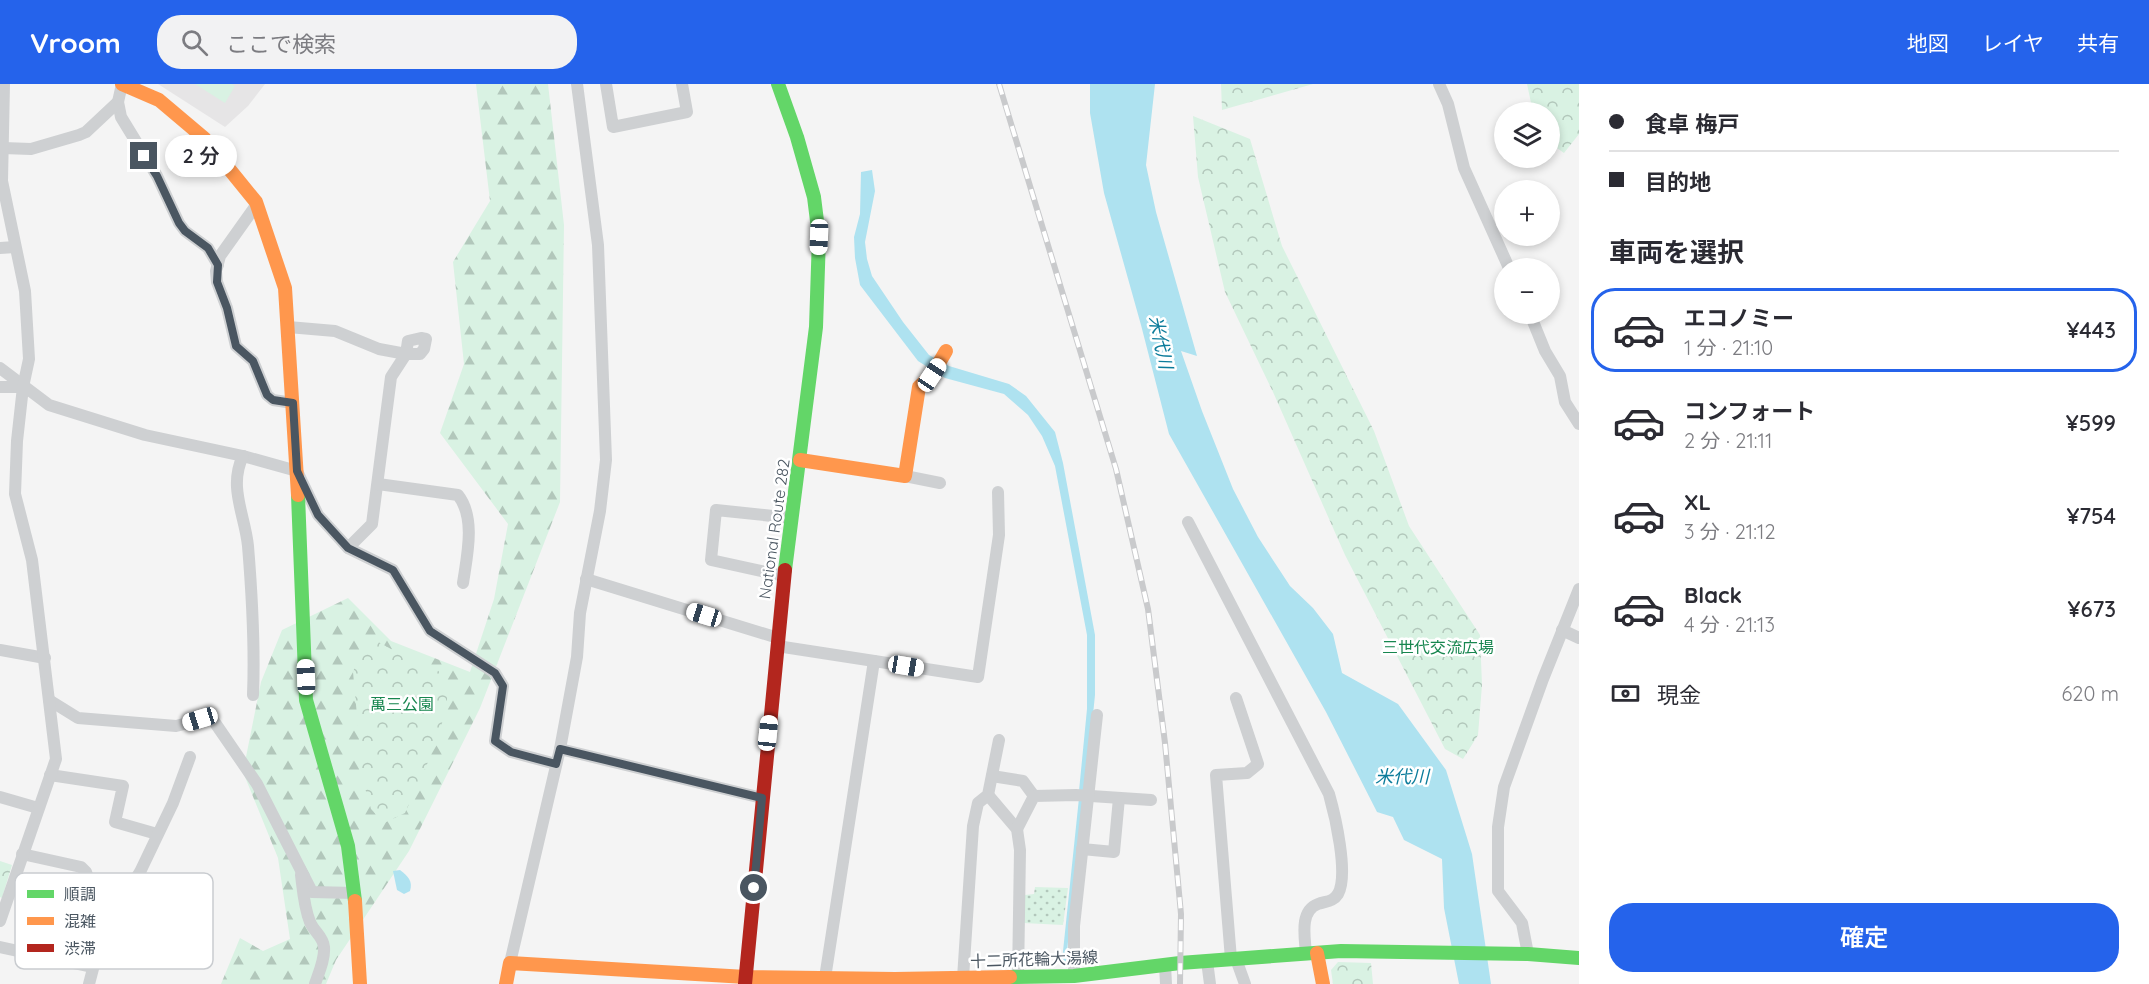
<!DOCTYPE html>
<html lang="ja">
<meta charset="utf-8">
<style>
body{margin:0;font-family:Quicksand,"Noto Sans JP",sans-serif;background:#f2f2f3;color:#2b2b33;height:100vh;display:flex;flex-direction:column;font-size:22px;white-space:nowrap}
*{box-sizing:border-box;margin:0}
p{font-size:20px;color:#7c7c81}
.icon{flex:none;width:33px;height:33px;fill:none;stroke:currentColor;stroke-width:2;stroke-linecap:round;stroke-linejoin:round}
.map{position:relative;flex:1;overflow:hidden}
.side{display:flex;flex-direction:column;background:#fff;width:570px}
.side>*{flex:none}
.banner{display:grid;align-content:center;height:132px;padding:0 30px;background:#fff}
.tools{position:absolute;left:1494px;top:18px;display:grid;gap:12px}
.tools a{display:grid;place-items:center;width:66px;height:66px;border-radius:50%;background:#fff;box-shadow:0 3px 9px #0003;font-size:30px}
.end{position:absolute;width:27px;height:27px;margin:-14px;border:8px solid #4a5661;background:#fff;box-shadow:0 0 0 3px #fff}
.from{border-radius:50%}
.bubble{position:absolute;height:42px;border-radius:21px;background:#fff;box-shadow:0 3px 9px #0003;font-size:20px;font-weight:600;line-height:42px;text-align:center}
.car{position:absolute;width:18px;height:36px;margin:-18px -9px;border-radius:8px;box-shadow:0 0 4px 2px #0007;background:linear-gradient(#fff 24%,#345 0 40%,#fff 0 76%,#345 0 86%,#fff 0)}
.banner b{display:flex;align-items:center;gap:21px;height:57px;font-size:22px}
.banner b+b{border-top:2px solid #e1e1e2}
.banner i{width:15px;height:15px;background:#2b2b33}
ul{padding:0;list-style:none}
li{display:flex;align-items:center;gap:18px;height:84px;margin:0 12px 9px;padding:0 18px;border:3px solid transparent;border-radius:24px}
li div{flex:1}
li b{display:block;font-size:22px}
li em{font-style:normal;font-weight:600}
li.active{border-color:#2563eb}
li>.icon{width:54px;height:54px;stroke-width:1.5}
h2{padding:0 30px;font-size:27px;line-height:72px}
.pay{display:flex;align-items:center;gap:15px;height:66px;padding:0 30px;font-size:22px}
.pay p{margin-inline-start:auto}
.cta{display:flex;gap:12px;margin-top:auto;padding:12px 30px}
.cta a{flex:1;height:69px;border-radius:24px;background:#2563eb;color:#fff;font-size:24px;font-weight:600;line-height:69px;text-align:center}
header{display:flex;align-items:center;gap:36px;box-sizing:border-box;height:84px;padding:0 30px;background:#2563eb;color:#fff}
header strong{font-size:28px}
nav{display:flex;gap:33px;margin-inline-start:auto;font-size:21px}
.search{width:420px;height:54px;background:#f2f2f3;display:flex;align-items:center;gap:15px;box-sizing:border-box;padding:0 21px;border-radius:24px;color:#7c7c81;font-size:22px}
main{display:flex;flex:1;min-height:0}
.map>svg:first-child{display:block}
.education{fill:#e6e5e6}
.grass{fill:url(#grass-dots)}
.forest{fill:url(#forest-firs)}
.park{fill:url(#park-crowns)}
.pitch{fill:#d9f2e3}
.water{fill:#aee2f0}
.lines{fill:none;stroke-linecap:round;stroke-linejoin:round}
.stream{stroke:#aee2f0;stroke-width:4}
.street{stroke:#ced0d2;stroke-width:12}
.fast{stroke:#63d668;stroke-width:14}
.slow{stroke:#ff974d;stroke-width:14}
.jam{stroke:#b3261e;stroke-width:14}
.rail-casing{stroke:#c9cacc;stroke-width:6}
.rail{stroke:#fff;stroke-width:4;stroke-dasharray:11;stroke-linecap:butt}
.route{stroke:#4a5661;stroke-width:8}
.labels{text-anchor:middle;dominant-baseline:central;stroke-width:5;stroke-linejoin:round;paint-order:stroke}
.street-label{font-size:16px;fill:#4a5661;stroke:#fff}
.park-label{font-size:16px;fill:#17864f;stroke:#fff}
.water-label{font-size:18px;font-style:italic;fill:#0c7c9b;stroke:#fff}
.key{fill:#fff;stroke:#c9ccd0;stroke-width:1.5}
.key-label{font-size:16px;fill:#4a5661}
</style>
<header>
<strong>Vroom</strong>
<div class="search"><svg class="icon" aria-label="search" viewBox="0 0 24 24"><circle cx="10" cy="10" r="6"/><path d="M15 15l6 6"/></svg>ここで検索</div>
<nav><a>地図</a><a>レイヤ</a><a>共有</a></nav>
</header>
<main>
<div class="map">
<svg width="1579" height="900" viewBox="0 0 1579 900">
<defs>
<pattern id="grass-dots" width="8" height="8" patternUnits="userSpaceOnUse" patternTransform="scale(1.5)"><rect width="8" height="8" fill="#d9f2e3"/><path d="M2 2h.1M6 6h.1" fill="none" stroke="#b2c7bb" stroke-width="1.8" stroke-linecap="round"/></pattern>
<pattern id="forest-firs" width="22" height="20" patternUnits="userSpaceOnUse" patternTransform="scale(1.5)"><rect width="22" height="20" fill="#d9f2e3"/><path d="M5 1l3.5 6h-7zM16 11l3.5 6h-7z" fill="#b2c7bb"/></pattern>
<pattern id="park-crowns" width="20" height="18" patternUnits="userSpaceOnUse" patternTransform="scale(1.5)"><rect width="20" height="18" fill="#d9f2e3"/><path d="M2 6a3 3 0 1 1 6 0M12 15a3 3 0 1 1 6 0" fill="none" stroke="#b2c7bb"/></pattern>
</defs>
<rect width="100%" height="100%" fill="#f4f4f4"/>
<path class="education" d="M158 0H265L248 22 225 43Z"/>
<path class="grass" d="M1035 803 1068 804 1063 841 1023 839 1025 811 1034 810Z"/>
<path class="forest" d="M476 0H548L564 141 560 418 480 624 409 767 336 876 326 900H221L240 854 263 867 290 855 278 774 243 688 261 598 282 546 348 514 391 557 470 588 494 515 508 440 440 349 464 280 453 178 490 117Z"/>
<g class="park">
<path d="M1221 0H1313L1222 26Z"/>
<path d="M1527 0H1579V50L1564 69 1550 59V28H1533Z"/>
<path d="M1193 32 1250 55 1282 162 1374 347 1409 442 1480 551 1482 601 1478 651 1463 675 1445 665 1345 471 1273 308 1225 208 1198 93Z"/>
<path d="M373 555 391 565 434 582 447 597V625L428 678 405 729 384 739 371 725 363 697 353 588 365 557Z"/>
<path d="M0 777 12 781 2 814 0 813Z"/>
<path d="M1338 878 1371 879 1373 900H1333L1331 886Z"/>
</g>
<path class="pitch" d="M195 0H232L235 2 225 19Z"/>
<g class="water">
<path d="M1090 0H1155L1146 81 1156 128 1197 272 1181 267 1202 327 1233 405 1258 453 1290 502 1313 524 1333 550 1342 589 1398 620 1446 686 1472 770 1491 900H1459L1444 824 1442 775 1404 756 1393 733 1377 728 1326 628 1169 350 1141 241 1104 109 1090 29Z"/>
<path d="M872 86 875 107 865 158 867 175 872 192 903 238 929 271 949 282 1009 300 1026 312 1055 348 1063 379 1095 551V611L1085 709 1079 707 1087 625V551L1055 382 1042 352 1028 331 1004 310 945 294 918 277 860 201 855 174 854 153 860 130 861 88Z"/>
<path d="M400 786C408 792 413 797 410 807L404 810 397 806 393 787Z"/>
</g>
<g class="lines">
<path class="stream" d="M1064 877 1081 714"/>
<g class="street">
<path d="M122 0 118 18 121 33 157 92 179 139 185 147 208 164 218 181"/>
<path d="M606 0 613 43 687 28 682 0"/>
<path d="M1439 0 1448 20 1464 84 1509 184"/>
<path d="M3 64 31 65 79 51 86 48 118 18"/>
<path d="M257 120 220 172 216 187 217 198 227 224 236 262 253 277 267 311 273 316 293 319"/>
<path d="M0 164 15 163"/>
<path d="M1530 230 1545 267 1560 292 1565 318 1579 340"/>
<path d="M288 243 335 247 379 265 406 270H420L424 265 426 255 421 254 408 257 406 270 391 293 372 440 348 464"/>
<path d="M0 284 49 321 145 351 243 372 297 387 318 431 348 464 393 486 430 547 495 589 503 602 495 657 511 668 556 680"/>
<path d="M0 303H23"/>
<path d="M243 372C228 403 245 431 248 462 252 511 255 562 253 611"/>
<path d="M905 392 940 399"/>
<path d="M378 400 458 411C476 434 467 472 463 499"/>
<path d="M1188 438 1329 710C1335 731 1349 791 1338 810 1333 818 1326 817 1318 820 1299 827 1305 854 1306 870"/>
<path d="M784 492 711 476 716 426 792 434"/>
<path d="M586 495 778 554"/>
<path d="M1562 546 1579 554"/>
<path d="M777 562 978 593 999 451 998 408"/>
<path d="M0 566 45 574"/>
<path d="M49 616 78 634 176 642 211 633 257 700 312 808 354 809"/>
<path d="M560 665 762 714"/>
<path d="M50 691 123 702 115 738 157 750"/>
<path d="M992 692 1023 697 1034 712"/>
<path d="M988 711 1017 745 1020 766 1018 894"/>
<path d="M0 713 38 724"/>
<path d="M1017 745 1034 712 1076 711 1151 716"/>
<path d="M1082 765 1114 768 1119 714"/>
<path d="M22 770 81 783 86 788 90 799 124 813"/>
<path d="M301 791C303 807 304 823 310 838 314 848 323 852 324 863 325 875 319 888 315 900"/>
<path d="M0 837 56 675 32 476 15 410 17 357 23 303 29 275 25 207 2 97 4 0"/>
<path d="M0 863 92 883"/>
<path d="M1528 870 1522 839 1498 807V743L1504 703 1543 595 1579 505"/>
<path d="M1231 875 1216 691 1247 689 1258 680 1236 614"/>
<path d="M1236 875 1245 900"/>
<path d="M1207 877 1210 900"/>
<path d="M510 879 560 665 577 573 580 529 600 427 606 376 598 161 577 0"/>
<path d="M1165 881 1166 900"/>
<path d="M1074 892V842L1097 631"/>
<path d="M825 894 874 577"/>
<path d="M963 894 973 742 978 719 988 711 999 656"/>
<path d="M89 900 100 858 117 825 140 788 173 719 190 673"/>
</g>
<g class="fast">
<path d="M778 0 797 53 814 113 819 153 816 243 785 486"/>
<path d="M298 411 306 616 348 762 355 817"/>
<path d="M1010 893 1074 892 1180 879 1341 867 1528 870 1579 874"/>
</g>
<g class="slow">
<path d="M122 0 159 16 204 54 256 118 285 204 298 411"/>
<path d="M800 376 905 392 919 303 932 291 946 267"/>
<path d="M355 817 360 900"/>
<path d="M1317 869 1323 900"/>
<path d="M506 900 510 879 746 893 895 895 1010 893"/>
</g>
<path class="jam" d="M745 900 785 486"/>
<g class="rail-casing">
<path id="rail" d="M999 0 1116 385 1148 525 1165 659 1181 830 1180 900"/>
</g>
<use href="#rail" class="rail"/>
</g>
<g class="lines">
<path class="route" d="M144 72 157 92 179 139 185 147 208 164 218 181 217 198 227 224 236 262 253 277 267 311 273 316 293 319 297 387 318 431 348 464 393 486 430 547 495 589 503 602 495 657 511 668 556 680 560 665 762 714 754 804"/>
</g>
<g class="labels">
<g class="street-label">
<text transform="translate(774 445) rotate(-82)">National Route 282</text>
<text transform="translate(1034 875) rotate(-2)">十二所花輪大湯線</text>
</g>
<g class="park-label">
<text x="1438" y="563">三世代交流広場</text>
<text x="402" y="620">萬三公園</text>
</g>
<g class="water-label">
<text transform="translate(1161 258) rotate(78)">米代川</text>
<text x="1402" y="692">米代川</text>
</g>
</g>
<rect x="15" y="789" width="198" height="96" rx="9" class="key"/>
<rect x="27" y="806" width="27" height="8" fill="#63d668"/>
<rect x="27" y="833" width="27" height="8" fill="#ff974d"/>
<rect x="27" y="860" width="27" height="8" fill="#b3261e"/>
<g class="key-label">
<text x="64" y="816">順調</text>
<text x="64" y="843">混雑</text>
<text x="64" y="870">渋滞</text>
</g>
</svg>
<div class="tools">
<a><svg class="icon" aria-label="layers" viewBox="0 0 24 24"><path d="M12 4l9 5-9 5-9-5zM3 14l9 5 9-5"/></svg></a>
<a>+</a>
<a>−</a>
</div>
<i class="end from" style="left:754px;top:804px"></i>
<i class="end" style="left:144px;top:72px"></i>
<div class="bubble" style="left:165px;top:51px;width:72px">2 分</div>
<i class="car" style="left:819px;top:153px;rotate:182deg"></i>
<i class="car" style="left:932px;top:291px;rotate:34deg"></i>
<i class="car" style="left:704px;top:531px;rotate:287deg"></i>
<i class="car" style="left:906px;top:582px;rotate:99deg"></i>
<i class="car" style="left:306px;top:593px;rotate:358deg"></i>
<i class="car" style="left:200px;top:635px;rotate:253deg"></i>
<i class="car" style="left:768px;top:649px;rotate:6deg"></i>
</div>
<section class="side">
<div class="banner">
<b><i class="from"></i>食卓 梅戸</b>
<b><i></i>目的地</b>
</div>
<h2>車両を選択</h2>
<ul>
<li class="active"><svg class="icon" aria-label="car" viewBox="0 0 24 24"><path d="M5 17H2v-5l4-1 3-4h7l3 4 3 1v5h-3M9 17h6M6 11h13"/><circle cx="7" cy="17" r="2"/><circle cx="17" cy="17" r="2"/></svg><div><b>エコノミー</b><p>1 分 · 21:10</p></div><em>¥443</em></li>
<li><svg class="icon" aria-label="car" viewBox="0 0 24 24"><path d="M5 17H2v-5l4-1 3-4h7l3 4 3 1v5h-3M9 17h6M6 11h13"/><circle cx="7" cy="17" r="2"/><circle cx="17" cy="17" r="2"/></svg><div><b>コンフォート</b><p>2 分 · 21:11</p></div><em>¥599</em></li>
<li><svg class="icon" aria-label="car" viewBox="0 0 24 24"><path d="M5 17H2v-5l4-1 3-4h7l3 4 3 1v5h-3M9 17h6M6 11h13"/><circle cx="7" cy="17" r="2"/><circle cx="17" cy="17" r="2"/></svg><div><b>XL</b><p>3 分 · 21:12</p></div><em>¥754</em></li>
<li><svg class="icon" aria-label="car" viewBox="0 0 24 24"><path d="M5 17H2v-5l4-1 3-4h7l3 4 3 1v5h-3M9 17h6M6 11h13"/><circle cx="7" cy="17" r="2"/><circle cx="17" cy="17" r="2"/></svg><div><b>Black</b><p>4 分 · 21:13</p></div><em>¥673</em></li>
</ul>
<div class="pay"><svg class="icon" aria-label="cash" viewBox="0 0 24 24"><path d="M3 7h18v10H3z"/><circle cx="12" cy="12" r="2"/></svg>現金<p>620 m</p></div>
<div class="cta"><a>確定</a></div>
</section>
</main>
